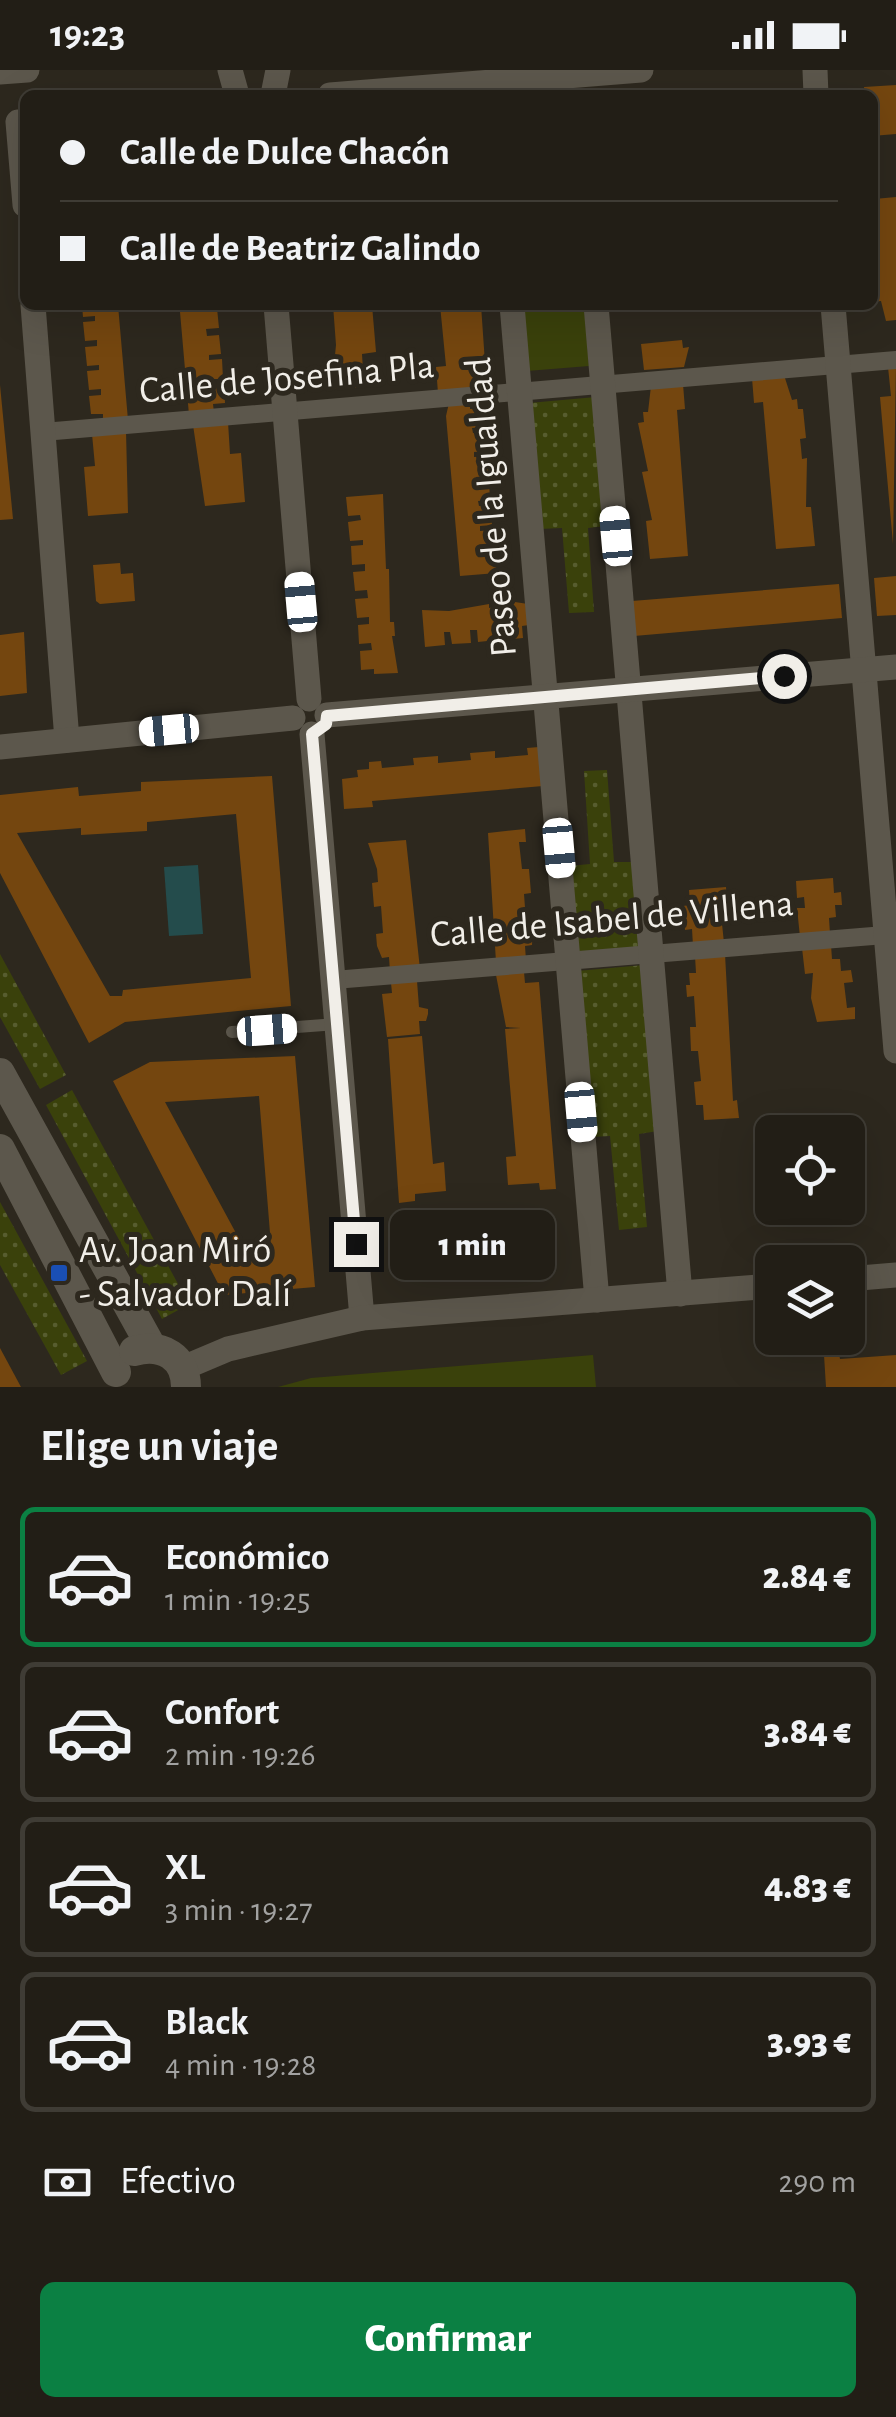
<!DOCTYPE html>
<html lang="es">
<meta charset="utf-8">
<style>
body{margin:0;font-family:"Alegreya Sans",sans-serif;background:#2e2b23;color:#f1f3f6;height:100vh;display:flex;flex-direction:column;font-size:38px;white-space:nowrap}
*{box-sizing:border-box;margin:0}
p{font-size:32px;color:#a2a2a1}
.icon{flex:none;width:55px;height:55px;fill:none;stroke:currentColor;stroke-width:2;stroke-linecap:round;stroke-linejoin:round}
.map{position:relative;height:1317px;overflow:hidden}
.side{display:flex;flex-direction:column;background:#221e16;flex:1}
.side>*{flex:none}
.top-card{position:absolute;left:20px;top:20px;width:858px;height:220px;border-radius:15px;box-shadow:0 10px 40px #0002,0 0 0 2px #3f3c35;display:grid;align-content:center;height:220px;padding:0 40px;background:#221e16}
.controls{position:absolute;left:755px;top:1045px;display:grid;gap:20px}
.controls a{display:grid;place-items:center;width:110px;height:110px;border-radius:15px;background:#221e16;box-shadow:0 10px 40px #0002,0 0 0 2px #3f3c35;font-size:50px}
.end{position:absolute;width:45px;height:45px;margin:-22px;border:12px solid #f1eee8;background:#111;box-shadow:0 0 0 5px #111}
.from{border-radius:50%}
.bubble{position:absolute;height:70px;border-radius:15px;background:#221e16;box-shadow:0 10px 40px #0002,0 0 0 2px #3f3c35;font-size:32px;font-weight:800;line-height:70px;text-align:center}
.car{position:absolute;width:30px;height:60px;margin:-30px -15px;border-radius:12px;box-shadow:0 0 8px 2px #0007;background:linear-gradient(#fff 24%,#345 0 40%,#fff 0 76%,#345 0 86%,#fff 0)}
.top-card b{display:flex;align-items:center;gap:35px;height:95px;font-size:38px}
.top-card b+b{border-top:2px solid #3f3c35}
.top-card i{width:25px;height:25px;background:#f1f3f6}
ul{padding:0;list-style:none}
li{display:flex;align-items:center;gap:30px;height:140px;margin:0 20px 15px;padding:0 20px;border:5px solid #3f3c35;border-radius:15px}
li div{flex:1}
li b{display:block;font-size:38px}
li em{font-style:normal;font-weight:800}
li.on{border-color:#0b8043}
li>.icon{width:90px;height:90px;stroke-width:1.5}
h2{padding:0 40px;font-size:45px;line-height:120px}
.pay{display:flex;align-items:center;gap:25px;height:110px;padding:0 40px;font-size:38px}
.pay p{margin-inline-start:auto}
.button{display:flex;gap:20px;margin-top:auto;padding:20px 40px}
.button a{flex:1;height:115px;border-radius:15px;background:#0b8043;color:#fff;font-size:40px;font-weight:800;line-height:115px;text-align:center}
.status{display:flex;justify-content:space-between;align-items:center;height:70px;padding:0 50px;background:#221e16;direction:ltr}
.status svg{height:28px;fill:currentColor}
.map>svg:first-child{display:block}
.green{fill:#3a410b}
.garden{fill:url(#garden-dots)}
.water{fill:#244c4c}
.building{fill:#74460f;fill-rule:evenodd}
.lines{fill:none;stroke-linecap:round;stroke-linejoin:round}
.service{stroke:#5c574c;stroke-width:12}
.pedestrian{stroke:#5c574c;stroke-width:18}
.minor{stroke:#5c574c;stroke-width:25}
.tertiary{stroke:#5c574c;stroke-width:30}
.route{stroke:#f1eee8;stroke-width:12}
.transit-dot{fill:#1a4fb4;stroke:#2d281e;stroke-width:4}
.labels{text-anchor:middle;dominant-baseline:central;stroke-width:10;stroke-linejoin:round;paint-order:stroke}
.street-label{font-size:38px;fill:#f1eee8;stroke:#2d281e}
.poi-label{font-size:38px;fill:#f1eee8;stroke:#2d281e;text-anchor:start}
</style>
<div class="status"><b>19:23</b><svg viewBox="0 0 49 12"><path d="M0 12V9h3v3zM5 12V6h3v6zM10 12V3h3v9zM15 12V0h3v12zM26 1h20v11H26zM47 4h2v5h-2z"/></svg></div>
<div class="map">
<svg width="896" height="1317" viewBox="0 0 896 1317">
<defs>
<pattern id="garden-dots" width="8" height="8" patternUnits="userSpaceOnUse" patternTransform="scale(2.5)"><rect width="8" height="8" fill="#3a410b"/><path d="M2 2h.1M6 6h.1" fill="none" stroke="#575d2f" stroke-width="1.8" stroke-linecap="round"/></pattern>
</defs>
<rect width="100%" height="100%" fill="#2d281e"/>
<g class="green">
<path d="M522 235H584L589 296 527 301Z"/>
<path d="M593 1285 596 1317H278L311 1308Z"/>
</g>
<g class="garden">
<path d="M596 327 606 456 588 458 594 542 569 543 562 458 539 459 529 333Z"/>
<path d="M607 700 614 792H636L641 879 575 883 569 796 590 794 584 701Z"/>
<path d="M0 884 66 1005 40 1019 0 947Z"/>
<path d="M644 895 658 1061 639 1064 647 1157 619 1160 610 1066 592 1067 577 901Z"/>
<path d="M72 1020 189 1234 162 1249 46 1035Z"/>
<path d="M0 1132 87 1291 61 1305 0 1195Z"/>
</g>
<path class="water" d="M198 795 203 864 169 866 164 797Z"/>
<g class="building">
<path d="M896 15V64L872 66V25H865L864 17Z"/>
<path d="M896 127V250L886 251 881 231 872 232V187H878L874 129Z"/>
<path d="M82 235H118L128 350 103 352V344H91L89 326 101 325V319L89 320 87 301 99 300V295L87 296 85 277 97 276V270L85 271 83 252 95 251V246L83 247Z"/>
<path d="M333 235H372L376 282 362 284 364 317 330 319 327 287 335 285 336 275Z"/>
<path d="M440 235H481L485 293 475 294 477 320 438 323 436 297 446 296Z"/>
<path d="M217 238 219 258 206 259 207 266 219 265 221 284 209 285V290L222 289 223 309H211V315L224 314 225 333 213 334 214 343 189 345 180 242Z"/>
<path d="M682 270 683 278 689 277 684 297 644 300 641 274Z"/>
<path d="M888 297H896L893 474 880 327 891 326Z"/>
<path d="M784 305 792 330 797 329 798 339H803L806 368 800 369 801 378 802 389 807 388 806 437H811L815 476 776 479 763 332 754 333 752 308Z"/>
<path d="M683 314 685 339 677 340 688 486 650 489 646 451 652 450 642 402 648 401 638 353 644 352 643 342H648L651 316Z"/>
<path d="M0 315 13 449 0 450Z"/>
<path d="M470 332V339L483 338 484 357 472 358 473 363 485 362 486 381 474 382V387L487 386 488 406 476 407 477 412 489 411 490 430 478 431 479 436 491 435 492 455 480 456V461L493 460 495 479 482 480 483 485 495 484 497 503 460 506 446 346 449 333Z"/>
<path d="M228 352 230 384 241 383 245 432 205 436 193 355Z"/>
<path d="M126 361 128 443 88 446 84 397 95 396 92 364Z"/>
<path d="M383 424 386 499H389L390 552H394L395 566H392L398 603 374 604V599L361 600 360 581 372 580 371 573 359 574 358 555 369 554V547L357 548 355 529 368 528 367 520 355 521 353 502 365 501V494L352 495 351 476 363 475V470L350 471 348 452 361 450 360 445 348 446 346 427Z"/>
<path d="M120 493 121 504 133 503 135 531 100 534 96 531 93 495Z"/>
<path d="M896 506V545L877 546 874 508Z"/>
<path d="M839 514 842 548 634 566 632 531Z"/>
<path d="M515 532 528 534 529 555 522 556 523 568 504 570 503 557 496 558 497 570 478 572 477 560H470L471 573 452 574 450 562H444L445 575 425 577 422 540 449 541 489 534V538Z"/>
<path d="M24 562 27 623 0 626V565Z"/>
<path d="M539 677 543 716 372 731 373 737 344 739 342 709 358 707 357 700 369 699V692L381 691 382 698 414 695 413 688 438 686V693L471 690 470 683 483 682 495 681V688L528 685 527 678Z"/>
<path d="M272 706 291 936 125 952 89 973 0 803V725L78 717 79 726 141 721V712ZM236 744 251 908 123 920 122 926H110L17 763 81 758V765L147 761V752Z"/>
<path d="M525 759 526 772H519L522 799H529L531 823 524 824 526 851 533 850 532 875 525 876 526 890 496 892 488 763Z"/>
<path d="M406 770 420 899 390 902 389 887 382 888 377 876 376 864 383 863 381 836 374 837 372 813 378 812 377 799 368 773Z"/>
<path d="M833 808 834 823 841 822 842 835H835L836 847 829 848 830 864 800 867 797 838H805L804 827 797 828 796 811Z"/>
<path d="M726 817 727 834H720L724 873 693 876 692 859 685 860 683 836 690 835 689 820Z"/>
<path d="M831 875 832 889H840L841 901 851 900 853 912 844 913 847 938 855 937V949L817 952 811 928 813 903 805 904 802 878Z"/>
<path d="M725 884 733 1031 737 1030 739 1048 704 1050 703 1035H696L694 1012 701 1011 698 981H691L690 957H696L694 926 687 927 686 915H690L689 903H696L695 886Z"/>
<path d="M524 902 525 913 539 912 556 1119 540 1120 539 1113 508 1115 506 1087 516 1086 505 959 521 958 506 957 496 905Z"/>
<path d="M417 911 419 937 428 939V944L426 951H419L420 964 387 967 382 924 392 923 391 913Z"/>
<path d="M422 966 433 1094 444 1092 446 1121 415 1124V1131L399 1133 388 969Z"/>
<path d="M295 986 315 1217 224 1225 113 1011 150 992ZM259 1026 272 1188 250 1189 165 1032Z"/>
<path d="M0 1278 21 1317H0Z"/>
<path d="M839 1284 840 1289 896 1285V1317H826L824 1285Z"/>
</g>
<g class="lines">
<path class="service" d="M232 962 337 954"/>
<g class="pedestrian">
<path d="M43 362 896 290"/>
<path d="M334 910 885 865"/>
</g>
<g class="minor">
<path d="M230 0 237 25"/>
<path d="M815 0 816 25"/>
<path d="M0 2 27 0"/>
<path d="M273 25 278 0"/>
<path d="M330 25 641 0"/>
<path d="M18 52 25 135"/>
<path d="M33 235 67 670"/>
<path d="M276 235 309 629"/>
<path d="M512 235 597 1230"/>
<path d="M596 235 680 1224"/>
<path d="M833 235 896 981"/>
<path d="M327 645 896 597"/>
<path d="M312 664 362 1248"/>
<path d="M0 677 293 648"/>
<path d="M848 1209 896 1205"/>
<path d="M183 1298 228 1279 362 1248 772 1216"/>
</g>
<g class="tertiary">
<path d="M0 1003 152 1278"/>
<path d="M0 1079 116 1302"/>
<path d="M134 1281C162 1273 186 1287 186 1317"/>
</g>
</g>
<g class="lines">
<path class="route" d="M356 1174 312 664 326 654 327 646 784 606"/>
</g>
<rect class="transit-dot" x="49" y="1193" width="20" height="20" rx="5"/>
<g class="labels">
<g class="street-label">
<text transform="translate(287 309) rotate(-5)">Calle de Josefina Pla</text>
<text transform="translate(492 437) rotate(-95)">Paseo de la Igualdad</text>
<text transform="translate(612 850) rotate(-5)">Calle de Isabel de Villena</text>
</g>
<g class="poi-label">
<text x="79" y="1181">Av. Joan Miró<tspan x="79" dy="44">- Salvador Dalí</tspan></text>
</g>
</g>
</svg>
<div class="controls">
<a><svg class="icon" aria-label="locate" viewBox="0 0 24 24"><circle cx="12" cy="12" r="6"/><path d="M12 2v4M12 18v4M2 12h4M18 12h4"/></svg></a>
<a><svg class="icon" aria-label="layers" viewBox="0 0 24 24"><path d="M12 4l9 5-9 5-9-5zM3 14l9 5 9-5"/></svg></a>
</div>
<i class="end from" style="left:784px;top:606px"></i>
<i class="end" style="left:356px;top:1174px"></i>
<div class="bubble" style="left:390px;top:1140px;width:165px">1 min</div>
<i class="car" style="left:616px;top:466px;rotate:355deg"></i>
<i class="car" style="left:301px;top:532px;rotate:355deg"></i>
<i class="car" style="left:169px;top:660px;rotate:265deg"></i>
<i class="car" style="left:559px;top:778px;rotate:175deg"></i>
<i class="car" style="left:267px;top:960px;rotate:86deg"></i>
<i class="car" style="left:581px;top:1042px;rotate:175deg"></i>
<div class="top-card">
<b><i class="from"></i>Calle de Dulce Chacón</b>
<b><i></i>Calle de Beatriz Galindo</b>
</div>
</div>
<section class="side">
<h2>Elige un viaje</h2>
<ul>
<li class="on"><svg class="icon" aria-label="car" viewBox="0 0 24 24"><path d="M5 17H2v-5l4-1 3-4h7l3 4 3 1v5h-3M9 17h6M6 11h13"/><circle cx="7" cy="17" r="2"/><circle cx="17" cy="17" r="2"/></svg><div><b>Económico</b><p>1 min · 19:25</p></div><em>2.84 €</em></li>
<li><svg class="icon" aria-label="car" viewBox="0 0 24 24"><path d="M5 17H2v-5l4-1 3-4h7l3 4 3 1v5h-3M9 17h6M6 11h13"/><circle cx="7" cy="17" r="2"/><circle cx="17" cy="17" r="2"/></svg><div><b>Confort</b><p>2 min · 19:26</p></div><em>3.84 €</em></li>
<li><svg class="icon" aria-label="car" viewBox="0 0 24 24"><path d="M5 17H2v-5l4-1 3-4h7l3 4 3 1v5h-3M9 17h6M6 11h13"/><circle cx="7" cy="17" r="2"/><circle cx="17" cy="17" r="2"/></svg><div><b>XL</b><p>3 min · 19:27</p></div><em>4.83 €</em></li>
<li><svg class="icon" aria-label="car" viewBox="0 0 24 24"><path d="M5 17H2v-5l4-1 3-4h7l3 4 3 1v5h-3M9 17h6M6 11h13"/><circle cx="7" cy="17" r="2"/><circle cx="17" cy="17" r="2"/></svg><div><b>Black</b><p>4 min · 19:28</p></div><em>3.93 €</em></li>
</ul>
<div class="pay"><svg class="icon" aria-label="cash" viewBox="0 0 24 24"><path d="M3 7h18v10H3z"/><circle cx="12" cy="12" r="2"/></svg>Efectivo<p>290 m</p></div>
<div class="button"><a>Confirmar</a></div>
</section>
